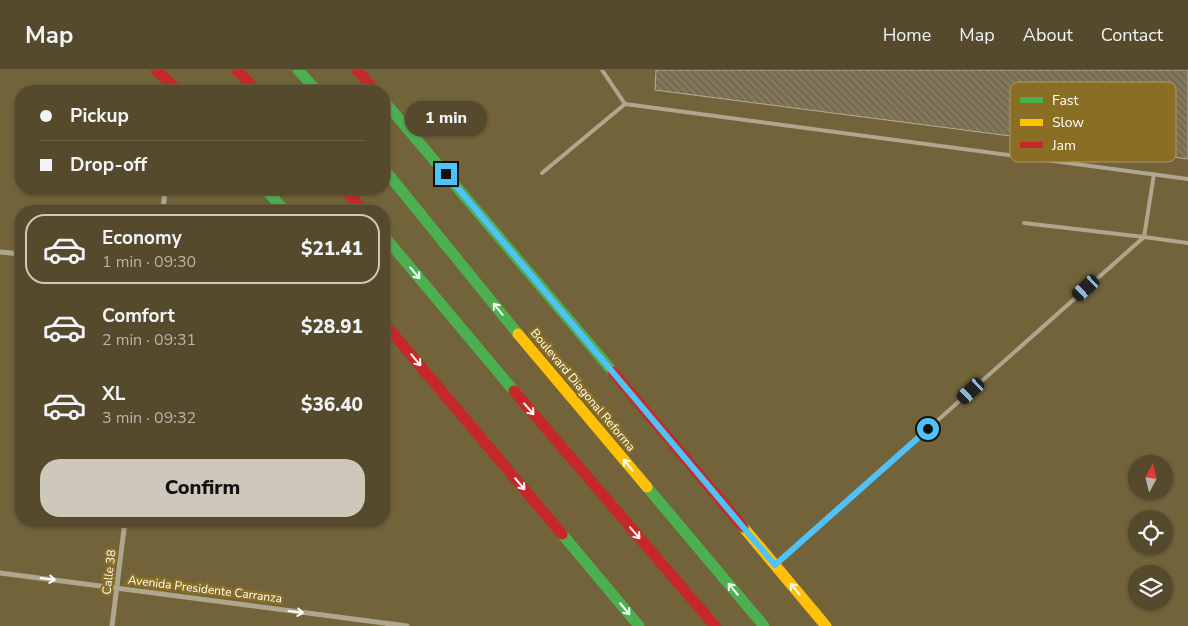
<!DOCTYPE html>
<meta charset="utf-8">
<style>
body{margin:0;font-family:"Nunito Sans",sans-serif;background:#5c5134;color:#f1f3f6;height:100vh;display:flex;flex-direction:column;font-size:19px;white-space:nowrap}
*{box-sizing:border-box;margin:0}
p{font-size:16px;color:#b6b3a9}
.icon{flex:none;width:28px;height:28px;fill:none;stroke:currentColor;stroke-width:2;stroke-linecap:round;stroke-linejoin:round}
.map{position:relative;flex:1;overflow:hidden}
.details{position:absolute;left:15px;top:135px;width:375px;height:322px;display:flex;flex-direction:column;background:#564a2c;border-radius:20px;box-shadow:0 1px 4px #0004,0 0 0 1px #6c6248}
.details>*{flex:none}
.banner{position:absolute;left:15px;top:15px;width:375px;height:110px;border-radius:20px;box-shadow:0 1px 4px #0004,0 0 0 1px #6c6248;display:grid;align-content:center;height:110px;padding:0 25px;background:#564a2c}
.needle{width:32px;rotate:7deg}
.fabs{position:absolute;left:1128px;top:385px;display:grid;gap:10px}
.fabs a{display:grid;place-items:center;width:45px;height:45px;border-radius:50%;background:#564a2c;box-shadow:0 1px 4px #0004,0 0 0 1px #6c6248;font-size:25px}
.end{position:absolute;width:22px;height:22px;margin:-11px;border:6px solid #4fc3f7;background:#111;box-shadow:0 0 0 2px #111}
.from{border-radius:50%}
.bubble{position:absolute;height:35px;border-radius:18px;background:#564a2c;box-shadow:0 1px 4px #0004,0 0 0 1px #6c6248;font-size:16px;font-weight:800;line-height:35px;text-align:center}
.car{position:absolute;width:15px;height:30px;margin:-15px -8px;border-radius:6px;box-shadow:0 0 4px 1px #0007;background:linear-gradient(#222 24%,#8ab4d8 0 40%,#222 0 76%,#8ab4d8 0 86%,#222 0)}
.banner b{display:flex;align-items:center;gap:18px;height:48px;font-size:19px}
.banner b+b{border-top:1px solid #6c6248}
.banner i{width:12px;height:12px;background:#f1f3f6}
ul{padding:9px 0 0;list-style:none}
li{display:flex;align-items:center;gap:15px;height:70px;margin:0 10px 8px;padding:0 15px;border:2px solid transparent;border-radius:20px}
li div{flex:1}
li b{display:block;font-size:19px}
li em{font-style:normal;font-weight:800}
li.on{border-color:#cec8ba}
li>.icon{width:45px;height:45px;stroke-width:1.5}
.cta{display:flex;gap:10px;margin-top:auto;padding:10px 25px}
.cta a{flex:1;height:58px;border-radius:20px;background:#cec8ba;color:#111;font-size:20px;font-weight:800;line-height:58px;text-align:center}
header{display:flex;align-items:center;gap:30px;box-sizing:border-box;height:70px;padding:0 25px;background:#564a2c;border-bottom:1px solid #6c6248}
header strong{font-size:24px}
nav{display:flex;gap:28px;margin-inline-start:auto;font-size:18px}
.map>svg:first-child{display:block}
.building{fill:url(#building-back-hatch);stroke:#b5ac95}
.lines{fill:none;stroke-linecap:round;stroke-linejoin:round}
.lane{stroke:#b0a68e;stroke-width:4}
.street{stroke:#b0a68e;stroke-width:5}
.fast{stroke:#4caf50;stroke-width:11}
.slow{stroke:#ffc107;stroke-width:11}
.jam{stroke:#c62828;stroke-width:11}
.oneway{stroke:#f6fbf6}
.oneway2{stroke:#fff}
.route{stroke:#4fc3f7;stroke-width:6}
.labels{text-anchor:middle;dominant-baseline:central;stroke-width:5;stroke-linejoin:round;paint-order:stroke}
.street-label{font-size:12px;fill:#fff;stroke:#896e23}
.key{fill:#896e23;stroke:#ac9a65;stroke-width:1}
.key-label{font-size:14px;fill:#fff}
</style>
<header>
<strong>Map</strong>
<nav><a>Home</a><a>Map</a><a>About</a><a>Contact</a></nav>
</header>
<div class="map">
<svg width="1188" height="556" viewBox="0 0 1188 556">
<defs>
<pattern id="building-back-hatch" width="6" height="6" patternUnits="userSpaceOnUse" patternTransform="scale(1.25)"><rect width="6" height="6" fill="#847858"/><path d="M-1 5l2 2M0 0l6 6M5-1l2 2" fill="none" stroke="#686252"/></pattern>
</defs>
<rect width="100%" height="100%" fill="#72633a"/>
<path class="building" d="M656 0H1188V89L655 20Z"/>
<g class="lines">
<g class="lane">
<path d="M602 0 625 34 1188 109"/>
<path d="M542 103 625 34"/>
<path d="M1024 153 1144 167 1154 104"/>
<path d="M777 493 1144 167 1188 173"/>
</g>
<g class="street">
<path d="M163 141 165 119"/>
<path d="M0 182 21 184"/>
<path d="M0 503 407 556"/>
<path d="M112 556 125 451"/>
</g>
<g class="fast">
<path d="M298 0 317 21"/>
<path d="M384 31 613 302"/>
<path d="M384 99 518 264"/>
<path d="M265 119 285 141"/>
<path d="M384 166 514 321"/>
<path d="M647 417 764 556"/>
<path d="M562 464 639 556"/>
</g>
<g class="slow">
<path d="M518 264 647 417"/>
<path d="M743 457 826 556"/>
</g>
<g class="jam">
<path d="M156 0 179 21"/>
<path d="M237 0 256 21"/>
<path d="M357 0 375 21"/>
<path d="M344 119 364 141"/>
<path d="M384 253 562 464"/>
<path d="M613 302 743 457"/>
<path d="M514 321 715 556"/>
</g>
</g>
<defs><path id="oneway-shaft" d="M-6 0H5M1.5-3L5.5 0L1.5 3" fill="none" stroke-width="1.6" stroke-linecap="round" stroke-linejoin="round" transform="scale(1.25)"/></defs>
<g class="oneway">
<use href="#oneway-shaft" transform="translate(415 203) rotate(50)"/>
<use href="#oneway-shaft" transform="translate(498 239) rotate(-129)"/>
<use href="#oneway-shaft" transform="translate(416 290) rotate(50)"/>
<use href="#oneway-shaft" transform="translate(529 339) rotate(49)"/>
<use href="#oneway-shaft" transform="translate(628 395) rotate(-130)"/>
<use href="#oneway-shaft" transform="translate(520 414) rotate(50)"/>
<use href="#oneway-shaft" transform="translate(635 463) rotate(49)"/>
<use href="#oneway-shaft" transform="translate(733 519) rotate(-130)"/>
<use href="#oneway-shaft" transform="translate(795 519) rotate(-130)"/>
<use href="#oneway-shaft" transform="translate(625 539) rotate(50)"/>
</g>
<g class="oneway2">
<use href="#oneway-shaft" transform="translate(48 509) rotate(7)"/>
<use href="#oneway-shaft" transform="translate(296 542) rotate(7)"/>
</g>
<g class="lines">
<path class="route" d="M446 104 775 495 928 359"/>
</g>
<g class="labels">
<g class="street-label">
<text transform="translate(583 320) rotate(50)">Boulevard Diagonal Reforma</text>
<text transform="translate(109 502) rotate(-83)">Calle 38</text>
<text transform="translate(205 519) rotate(7)">Avenida Presidente Carranza</text>
</g>
</g>
<rect x="1010" y="12" width="166" height="80" rx="8" class="key"/>
<rect x="1020" y="27" width="23" height="6" fill="#4caf50"/>
<rect x="1020" y="49" width="23" height="7" fill="#ffc107"/>
<rect x="1020" y="72" width="23" height="6" fill="#c62828"/>
<g class="key-label">
<text x="1052" y="35">Fast</text>
<text x="1052" y="57">Slow</text>
<text x="1052" y="80">Jam</text>
</g>
</svg>
<div class="fabs">
<a><svg class="needle" viewBox="-14 -14 28 28"><path d="M0-13l5 13h-10z" fill="#e53935"/><path d="M0 13l5-13h-10z" fill="#b6b3a9"/></svg></a>
<a><svg class="icon" aria-label="locate" viewBox="0 0 24 24"><circle cx="12" cy="12" r="6"/><path d="M12 2v4M12 18v4M2 12h4M18 12h4"/></svg></a>
<a><svg class="icon" aria-label="layers" viewBox="0 0 24 24"><path d="M12 4l9 5-9 5-9-5zM3 14l9 5 9-5"/></svg></a>
</div>
<i class="end from" style="left:928px;top:359px"></i>
<i class="end" style="left:446px;top:104px"></i>
<div class="bubble" style="left:405px;top:31px;width:82px">1 min</div>
<i class="car" style="left:1086px;top:218px;rotate:228deg"></i>
<i class="car" style="left:971px;top:321px;rotate:228deg"></i>
<div class="banner">
<b><i class="from"></i>Pickup</b>
<b><i></i>Drop-off</b>
</div>
<section class="details">
<ul>
<li class="on"><svg class="icon" aria-label="car" viewBox="0 0 24 24"><path d="M5 17H2v-5l4-1 3-4h7l3 4 3 1v5h-3M9 17h6M6 11h13"/><circle cx="7" cy="17" r="2"/><circle cx="17" cy="17" r="2"/></svg><div><b>Economy</b><p>1 min · 09:30</p></div><em>$21.41</em></li>
<li><svg class="icon" aria-label="car" viewBox="0 0 24 24"><path d="M5 17H2v-5l4-1 3-4h7l3 4 3 1v5h-3M9 17h6M6 11h13"/><circle cx="7" cy="17" r="2"/><circle cx="17" cy="17" r="2"/></svg><div><b>Comfort</b><p>2 min · 09:31</p></div><em>$28.91</em></li>
<li><svg class="icon" aria-label="car" viewBox="0 0 24 24"><path d="M5 17H2v-5l4-1 3-4h7l3 4 3 1v5h-3M9 17h6M6 11h13"/><circle cx="7" cy="17" r="2"/><circle cx="17" cy="17" r="2"/></svg><div><b>XL</b><p>3 min · 09:32</p></div><em>$36.40</em></li>
</ul>
<div class="cta"><a>Confirm</a></div>
</section>
</div>
